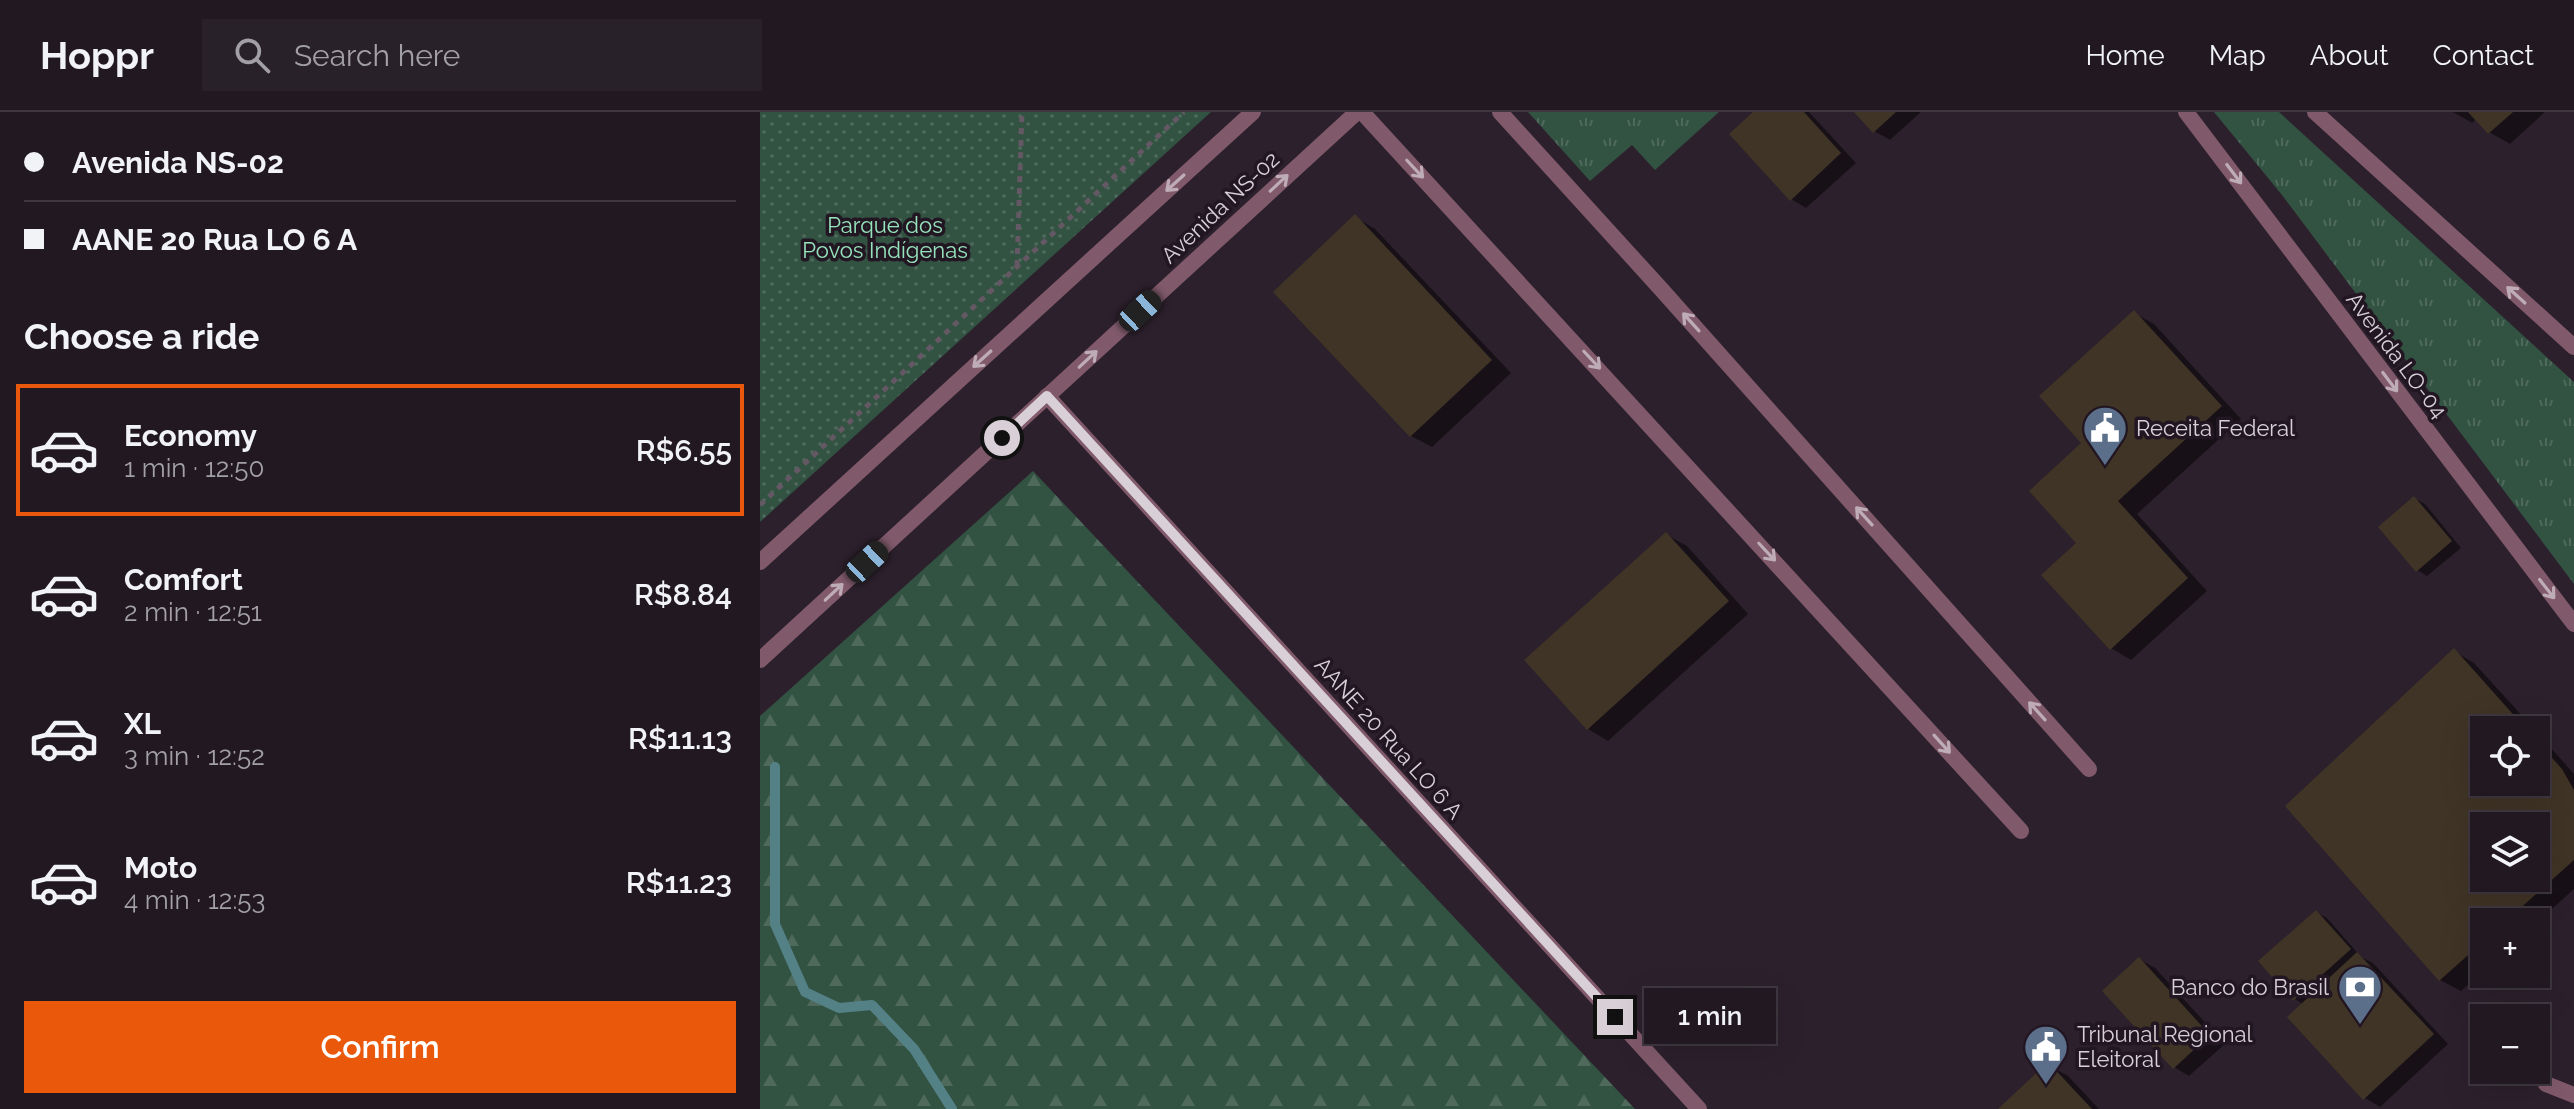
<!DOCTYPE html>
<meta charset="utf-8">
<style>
body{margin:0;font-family:Raleway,sans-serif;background:#29212a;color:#f1f3f6;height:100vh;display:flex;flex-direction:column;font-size:30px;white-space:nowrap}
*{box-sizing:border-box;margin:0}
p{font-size:26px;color:#a2a0a5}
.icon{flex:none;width:44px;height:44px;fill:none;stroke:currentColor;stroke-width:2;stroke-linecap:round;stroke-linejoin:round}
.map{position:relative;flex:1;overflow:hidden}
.details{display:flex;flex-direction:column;background:#211821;width:760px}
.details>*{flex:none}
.banner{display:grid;align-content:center;height:176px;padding:0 24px;background:#211821}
.fabs{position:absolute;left:1710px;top:604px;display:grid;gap:16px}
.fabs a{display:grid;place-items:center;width:80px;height:80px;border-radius:0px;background:#211821;box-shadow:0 8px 32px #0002,0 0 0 2px #3e373f;font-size:40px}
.end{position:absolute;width:36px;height:36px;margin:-18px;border:10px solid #d8cfd7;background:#111;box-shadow:0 0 0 4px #111}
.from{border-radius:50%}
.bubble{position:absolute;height:56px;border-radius:0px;background:#211821;box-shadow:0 8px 32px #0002,0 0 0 2px #3e373f;font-size:26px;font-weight:600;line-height:56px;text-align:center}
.car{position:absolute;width:24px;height:48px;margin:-24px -12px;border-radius:10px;box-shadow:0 0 6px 2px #0007;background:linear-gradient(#222 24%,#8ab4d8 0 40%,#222 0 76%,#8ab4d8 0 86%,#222 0)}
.banner b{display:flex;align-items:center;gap:28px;height:76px;font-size:30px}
.banner b+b{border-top:2px solid #3e373f}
.banner i{width:20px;height:20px;background:#f1f3f6}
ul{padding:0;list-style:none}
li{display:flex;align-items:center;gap:24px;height:132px;margin:0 16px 12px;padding:0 8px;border:4px solid transparent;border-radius:0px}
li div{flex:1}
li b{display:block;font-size:30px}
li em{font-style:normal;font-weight:600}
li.on{border-color:#ea580c}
li>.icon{width:72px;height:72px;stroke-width:1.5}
h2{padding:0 24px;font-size:36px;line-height:96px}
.primary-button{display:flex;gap:16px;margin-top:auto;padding:16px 24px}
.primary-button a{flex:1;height:92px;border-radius:0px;background:#ea580c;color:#fff;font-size:32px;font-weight:600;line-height:92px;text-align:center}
header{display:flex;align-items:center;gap:48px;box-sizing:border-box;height:112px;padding:0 40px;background:#211821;border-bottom:2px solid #3e373f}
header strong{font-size:38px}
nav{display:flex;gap:44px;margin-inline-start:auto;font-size:28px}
.search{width:560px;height:72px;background:#29212a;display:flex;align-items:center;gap:20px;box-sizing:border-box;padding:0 28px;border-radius:0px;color:#a2a0a5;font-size:30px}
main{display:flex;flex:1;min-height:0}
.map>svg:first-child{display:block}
.grass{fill:url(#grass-tufts)}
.forest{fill:url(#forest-firs)}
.park{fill:url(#park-dots)}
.shadow{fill:#0007;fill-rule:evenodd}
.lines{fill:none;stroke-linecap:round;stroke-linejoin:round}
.stream{stroke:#548186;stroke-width:10}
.building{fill:#403426;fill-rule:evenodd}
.path{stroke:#635863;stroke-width:5;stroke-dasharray:6 6;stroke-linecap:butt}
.service{stroke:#805a6b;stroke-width:16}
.minor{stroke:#805a6b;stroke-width:16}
.tertiary{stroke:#805a6b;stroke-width:16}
.oneway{stroke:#beacb7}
.route{stroke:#d8cfd7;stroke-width:10}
.labels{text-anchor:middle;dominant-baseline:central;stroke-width:7;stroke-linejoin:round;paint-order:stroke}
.street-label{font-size:22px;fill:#d8cfd7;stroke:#221622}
.park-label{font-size:22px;fill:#95e4bc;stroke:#221622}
.poi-label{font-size:22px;fill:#d8cfd7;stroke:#221622;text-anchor:start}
</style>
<header>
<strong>Hoppr</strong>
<div class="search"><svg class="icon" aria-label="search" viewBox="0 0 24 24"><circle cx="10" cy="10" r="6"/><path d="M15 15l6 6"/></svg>Search here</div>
<nav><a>Home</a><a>Map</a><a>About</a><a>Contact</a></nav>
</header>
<main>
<section class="details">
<div class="banner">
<b><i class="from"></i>Avenida NS-02</b>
<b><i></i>AANE 20 Rua LO 6 A</b>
</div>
<h2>Choose a ride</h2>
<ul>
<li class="on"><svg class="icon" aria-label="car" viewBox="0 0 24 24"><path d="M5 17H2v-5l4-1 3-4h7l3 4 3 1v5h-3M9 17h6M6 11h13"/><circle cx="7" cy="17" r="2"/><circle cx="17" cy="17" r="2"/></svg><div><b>Economy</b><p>1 min · 12:50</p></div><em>R$6.55</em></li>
<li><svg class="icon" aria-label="car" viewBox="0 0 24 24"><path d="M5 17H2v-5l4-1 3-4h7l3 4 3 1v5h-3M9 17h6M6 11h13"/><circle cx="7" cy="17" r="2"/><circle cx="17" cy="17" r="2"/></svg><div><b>Comfort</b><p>2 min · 12:51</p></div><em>R$8.84</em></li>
<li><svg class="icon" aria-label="car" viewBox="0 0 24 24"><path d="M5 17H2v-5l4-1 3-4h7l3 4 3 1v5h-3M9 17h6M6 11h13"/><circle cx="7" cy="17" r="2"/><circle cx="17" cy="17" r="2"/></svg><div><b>XL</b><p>3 min · 12:52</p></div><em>R$11.13</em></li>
<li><svg class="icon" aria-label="car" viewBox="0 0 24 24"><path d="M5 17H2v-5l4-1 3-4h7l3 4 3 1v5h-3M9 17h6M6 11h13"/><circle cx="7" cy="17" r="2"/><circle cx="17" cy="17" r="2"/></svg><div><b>Moto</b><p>4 min · 12:53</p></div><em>R$11.23</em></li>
</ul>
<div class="primary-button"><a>Confirm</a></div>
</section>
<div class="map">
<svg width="1814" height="997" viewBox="0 0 1814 997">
<defs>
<pattern id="grass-tufts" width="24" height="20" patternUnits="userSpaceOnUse" patternTransform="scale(2)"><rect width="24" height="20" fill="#325242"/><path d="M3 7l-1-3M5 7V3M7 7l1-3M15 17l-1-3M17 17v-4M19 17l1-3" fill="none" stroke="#4f6a5d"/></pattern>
<pattern id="forest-firs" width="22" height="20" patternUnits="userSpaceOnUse" patternTransform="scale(2)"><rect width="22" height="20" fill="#325242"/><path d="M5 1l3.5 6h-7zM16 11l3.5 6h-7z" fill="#4f6a5d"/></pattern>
<pattern id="park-dots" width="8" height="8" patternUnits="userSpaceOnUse" patternTransform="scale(2)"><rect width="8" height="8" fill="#325242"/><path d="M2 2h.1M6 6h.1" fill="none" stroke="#4f6a5d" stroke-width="1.8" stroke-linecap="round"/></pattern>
</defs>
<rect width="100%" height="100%" fill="#2c202c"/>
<g class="grass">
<path d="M768 0H959L895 58 872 33 830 69Z"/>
<path d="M1454 0H1519L1814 270V472L1522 83Z"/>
</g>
<path class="forest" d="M273 359 875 997H0V604Z"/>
<path class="park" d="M0 0H451L0 410Z"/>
<g class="shadow">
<path d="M996 0H1049L1096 51 1046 96 1031 87Z"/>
<path d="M1097 0H1161L1130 28 1114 19Z"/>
<path d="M1693 0H1785L1750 32 1729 20 1717 6 1712 11Z"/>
<path d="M595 105 615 117 751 261 672 335 651 324 516 180Z"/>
<path d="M1374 201 1394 212 1481 307 1377 402 1447 479 1371 548 1351 536 1319 431 1324 332Z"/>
<path d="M1654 386 1665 392 1701 436 1667 464 1657 458Z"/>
<path d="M907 423 927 434 988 502 848 629 828 617Z"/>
<path d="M1694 539 1714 551 1775 618H1724V670H1776V619L1814 662V777L1776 811 1724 810V858L1701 879 1680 868ZM1724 714H1776V766H1724Z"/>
<path d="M1556 800 1567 806 1601 845 1613 851 1688 932 1620 995 1605 986 1543 892 1535 887Z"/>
<path d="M1379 847 1395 856 1465 932 1429 964 1414 955Z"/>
<path d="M1288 953 1308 964 1339 997H1241Z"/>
</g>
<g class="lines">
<path class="stream" d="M15 655V812L45 880 79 896 112 893 154 937 192 997"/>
</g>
<g class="building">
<path d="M993 0H1044L1081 41 1030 89 969 22Z"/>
<path d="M1094 0H1136L1113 21Z"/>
<path d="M1708 0H1753L1728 22Z"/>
<path d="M595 102 732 248 650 325 513 180Z"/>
<path d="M1374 198 1462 294 1358 389 1428 466 1350 538 1281 463 1316 431 1269 379 1321 331 1279 284Z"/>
<path d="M1654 384 1692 429 1656 460 1618 415Z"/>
<path d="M906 420 969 489 827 618 764 548Z"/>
<path d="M1694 536 1767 618H1724V670H1776V628L1802 657 1814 678V748L1745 810H1724V829L1679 869 1525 694ZM1724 714H1776V766H1724Z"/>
<path d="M1556 798 1591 837 1533 889 1498 849Z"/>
<path d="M1597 840 1674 922 1603 988 1527 905Z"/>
<path d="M1379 845 1450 923 1413 957 1342 879Z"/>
<path d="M1288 950 1332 997H1238Z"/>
</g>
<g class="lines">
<g class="path">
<path d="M257 154 262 0"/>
<path d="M0 393 424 0"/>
</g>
<path class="service" d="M1786 972 1814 983"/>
<g class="minor">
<path d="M602 0 1261 719"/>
<path d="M740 0 901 177 1329 657"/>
<path d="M287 284 939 997"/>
</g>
<g class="tertiary">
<path d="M1426 0 1814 512"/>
<path d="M1555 0 1814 235"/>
<path d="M0 450 493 0"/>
<path d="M0 548 597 0"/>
</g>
</g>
<defs><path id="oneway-shaft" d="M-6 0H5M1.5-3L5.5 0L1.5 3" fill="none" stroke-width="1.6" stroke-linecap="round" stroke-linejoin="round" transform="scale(2)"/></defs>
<g class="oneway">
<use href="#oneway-shaft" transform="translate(655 57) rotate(47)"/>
<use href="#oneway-shaft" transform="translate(1474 62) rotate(53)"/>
<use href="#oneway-shaft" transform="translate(415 71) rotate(138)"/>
<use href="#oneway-shaft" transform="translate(519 71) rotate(-43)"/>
<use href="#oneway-shaft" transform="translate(1756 183) rotate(-138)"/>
<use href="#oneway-shaft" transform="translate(931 210) rotate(-132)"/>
<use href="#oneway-shaft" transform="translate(222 247) rotate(138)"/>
<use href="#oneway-shaft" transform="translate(328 247) rotate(-43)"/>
<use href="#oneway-shaft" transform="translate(832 248) rotate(47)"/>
<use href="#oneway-shaft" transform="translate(1630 270) rotate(53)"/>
<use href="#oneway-shaft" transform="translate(1104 404) rotate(-132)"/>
<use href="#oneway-shaft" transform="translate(1007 440) rotate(47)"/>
<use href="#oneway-shaft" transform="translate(1787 477) rotate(52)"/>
<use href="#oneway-shaft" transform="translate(74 480) rotate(-43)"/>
<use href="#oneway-shaft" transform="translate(1277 599) rotate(-132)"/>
<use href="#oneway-shaft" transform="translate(1182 632) rotate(48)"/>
</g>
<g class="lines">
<path class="route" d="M242 326 287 284 855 905"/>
</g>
<defs>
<g id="civic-pin" transform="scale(2.3)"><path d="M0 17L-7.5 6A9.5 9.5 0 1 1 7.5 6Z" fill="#5c6f8a" stroke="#221622"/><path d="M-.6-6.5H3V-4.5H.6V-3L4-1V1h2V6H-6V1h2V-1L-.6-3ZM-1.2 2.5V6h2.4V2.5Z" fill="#fff"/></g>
<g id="bank-pin" transform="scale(2.3)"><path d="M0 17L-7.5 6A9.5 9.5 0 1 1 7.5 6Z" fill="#5c6f8a" stroke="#221622"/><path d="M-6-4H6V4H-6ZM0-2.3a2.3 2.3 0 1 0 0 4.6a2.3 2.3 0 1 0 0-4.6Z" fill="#fff"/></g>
</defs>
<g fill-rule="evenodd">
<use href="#civic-pin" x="1345" y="316"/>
<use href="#bank-pin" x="1600" y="875"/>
<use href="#civic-pin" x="1286" y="935"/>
</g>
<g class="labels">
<g class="street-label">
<text transform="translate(460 95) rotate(-43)">Avenida NS-02</text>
<text transform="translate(1637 243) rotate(53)">Avenida LO-04</text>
<text transform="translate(629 626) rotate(48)">AANE 20 Rua LO 6 A</text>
</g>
<g class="park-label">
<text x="125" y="113">Parque dos<tspan x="125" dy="25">Povos Indígenas</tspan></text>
</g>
<g class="poi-label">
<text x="1376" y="316">Receita Federal</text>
<text x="1569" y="875" text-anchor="end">Banco do Brasil</text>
<text x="1317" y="922">Tribunal Regional<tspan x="1317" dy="25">Eleitoral</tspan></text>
</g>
</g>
</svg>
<div class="fabs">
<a><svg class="icon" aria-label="locate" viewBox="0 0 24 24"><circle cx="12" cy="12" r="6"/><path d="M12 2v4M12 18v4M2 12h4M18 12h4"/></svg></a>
<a><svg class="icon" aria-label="layers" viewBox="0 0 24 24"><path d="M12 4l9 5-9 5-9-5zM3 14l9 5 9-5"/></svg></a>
<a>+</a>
<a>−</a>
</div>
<i class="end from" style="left:242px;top:326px"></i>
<i class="end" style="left:855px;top:905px"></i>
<div class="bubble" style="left:884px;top:876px;width:132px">1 min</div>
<i class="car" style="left:380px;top:199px;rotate:47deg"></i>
<i class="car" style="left:107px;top:450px;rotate:47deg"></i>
</div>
</main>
